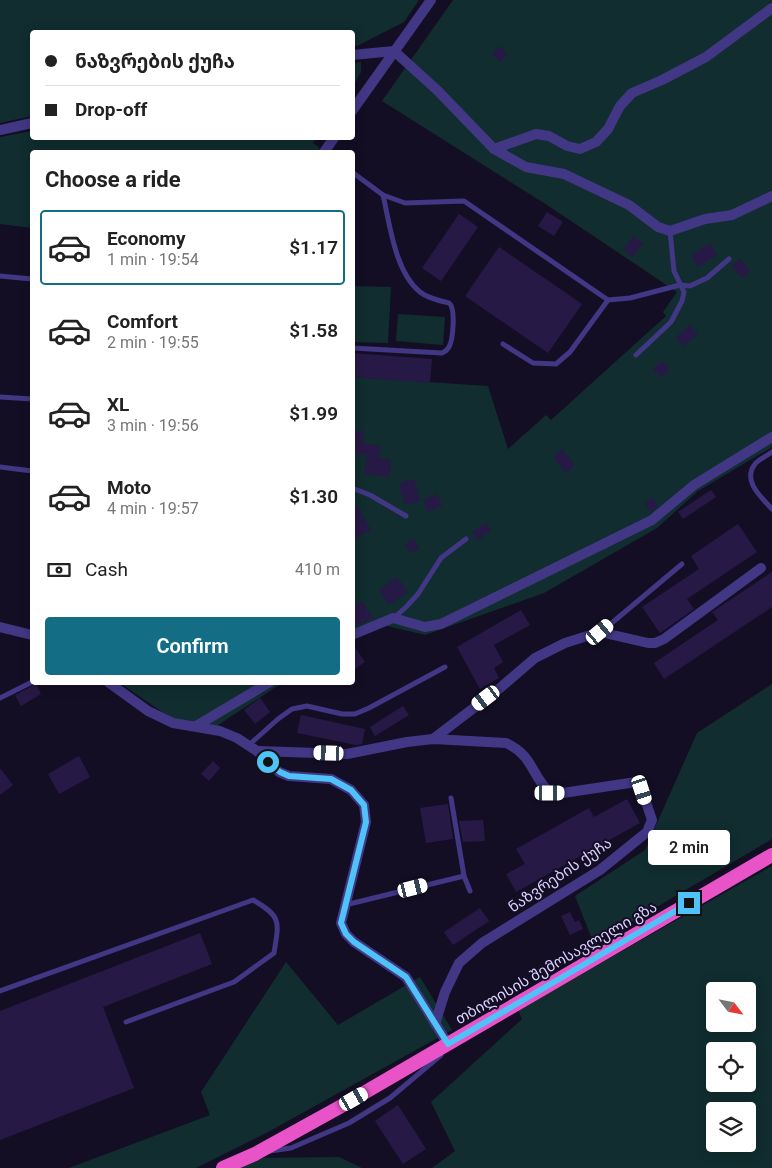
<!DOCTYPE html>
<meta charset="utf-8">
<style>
body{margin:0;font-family:Roboto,"Noto Sans Georgian",sans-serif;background:#f6f6f6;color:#222;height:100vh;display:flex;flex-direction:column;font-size:19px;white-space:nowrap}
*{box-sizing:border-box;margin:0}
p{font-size:16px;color:#767676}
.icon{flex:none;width:28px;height:28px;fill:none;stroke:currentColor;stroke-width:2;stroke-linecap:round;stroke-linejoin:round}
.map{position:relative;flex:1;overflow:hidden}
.details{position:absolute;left:30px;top:150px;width:325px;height:535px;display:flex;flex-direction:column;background:#fff;border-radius:5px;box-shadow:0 2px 12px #0003}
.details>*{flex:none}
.hud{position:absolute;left:30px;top:30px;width:325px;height:110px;border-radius:5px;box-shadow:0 2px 12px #0003;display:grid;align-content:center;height:110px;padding:0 15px;background:#fff}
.needle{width:32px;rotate:122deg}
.tools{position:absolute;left:706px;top:982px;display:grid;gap:10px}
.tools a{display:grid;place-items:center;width:50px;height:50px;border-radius:5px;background:#fff;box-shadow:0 2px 12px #0003;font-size:25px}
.end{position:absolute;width:22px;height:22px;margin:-11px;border:6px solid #4fc3f7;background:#111;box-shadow:0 0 0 2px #111}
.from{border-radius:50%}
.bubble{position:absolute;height:35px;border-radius:5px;background:#fff;box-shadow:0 2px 12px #0003;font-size:16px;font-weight:600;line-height:35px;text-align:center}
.car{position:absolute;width:15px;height:30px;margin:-15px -8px;border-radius:6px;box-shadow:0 0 4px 1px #0007;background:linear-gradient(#fff 24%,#345 0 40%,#fff 0 76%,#345 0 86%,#fff 0)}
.hud b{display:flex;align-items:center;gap:18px;height:48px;font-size:19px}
.hud b+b{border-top:1px solid #e0e0e0}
.hud i{width:12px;height:12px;background:#222}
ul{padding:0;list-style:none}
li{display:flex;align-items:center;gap:15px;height:75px;margin:0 10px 8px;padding:0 5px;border:2px solid transparent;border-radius:5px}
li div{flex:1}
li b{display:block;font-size:19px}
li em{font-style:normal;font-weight:600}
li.on{border-color:#136e85}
li>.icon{width:45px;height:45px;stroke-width:1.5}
h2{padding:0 15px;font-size:22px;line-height:60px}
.pay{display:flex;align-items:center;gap:12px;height:55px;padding:0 15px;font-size:19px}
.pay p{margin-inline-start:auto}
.action{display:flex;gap:10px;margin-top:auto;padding:10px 15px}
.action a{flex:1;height:58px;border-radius:5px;background:#136e85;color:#fff;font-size:20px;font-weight:600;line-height:58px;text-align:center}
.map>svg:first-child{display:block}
.green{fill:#112d2f;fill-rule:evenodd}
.building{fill:#271946}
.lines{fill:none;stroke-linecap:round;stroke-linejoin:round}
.service{stroke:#423785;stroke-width:5}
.minor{stroke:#423785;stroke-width:10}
.trunk{stroke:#e853c8;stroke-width:14}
.route{stroke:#4fc3f7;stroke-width:6}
.labels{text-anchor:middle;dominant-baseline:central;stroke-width:4;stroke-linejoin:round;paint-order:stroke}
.street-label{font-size:15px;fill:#dbd2ff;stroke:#140e25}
</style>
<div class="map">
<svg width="772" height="1168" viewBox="0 0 772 1168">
<rect width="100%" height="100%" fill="#140e25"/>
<g class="green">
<path d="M0 0H419L404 22 359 45 353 47 352 32H32V116L0 123Z"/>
<path d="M453 0H772V447L698 491 657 528 544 593 425 635 383 625 353 636 352 377 488 386 508 449 546 415 551 420 666 316 663 312 677 292 547 205 382 101Z"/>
<path d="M361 62V72L353 86V63Z"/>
<path d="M32 131V138H317L313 143 320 148 316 152H32V228L0 224V137Z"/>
<path d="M353 286 391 287 388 343 353 342Z"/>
<path d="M398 314 445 317 443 345 396 341Z"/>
<path d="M120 683H282L215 727 171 718Z"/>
<path d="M772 684V839L594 944 575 896 645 850 697 733Z"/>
<path d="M772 866V1168H432L455 1151 431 1102 522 1019 518 1010ZM715 991H748V1024H715ZM715 1051H748V1084H715ZM715 1111H748V1144H715Z"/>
<path d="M286 962 338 1025 420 977 452 1030 268 1132 196 1168H69L210 1115 201 1092Z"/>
<path d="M339 1157 362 1168H240L258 1158Z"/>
</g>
<g class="building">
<path d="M499 46 507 54 500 62 492 54Z"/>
<path d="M547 212 563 222 554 236 538 226Z"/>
<path d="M459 214 478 227 441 281 422 268Z"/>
<path d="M633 236 643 243 633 257 623 250Z"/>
<path d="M710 243 717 255 698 267 691 255Z"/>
<path d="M499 247 582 304 548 353 465 296Z"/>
<path d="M740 259 750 271 742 278 731 266Z"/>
<path d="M690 325 698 334 683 346 676 337Z"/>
<path d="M352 353 432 359 430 383 352 377Z"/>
<path d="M662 361 670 369 661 377 653 369Z"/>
<path d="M352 430 364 432 362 443 381 446 379 458 391 460 389 477 364 474 367 455 352 453Z"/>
<path d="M562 449 575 465 566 473 553 457Z"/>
<path d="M414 479 420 501 405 505 399 483Z"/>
<path d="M711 490 716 497 683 519 678 512Z"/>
<path d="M437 494 442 506 428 512 423 500Z"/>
<path d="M352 497 371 530 352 540Z"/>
<path d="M652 497 658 506 651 512 645 503Z"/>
<path d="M486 523 491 531 477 540 472 532Z"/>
<path d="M738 524 757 552 687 599 694 609 660 633 642 607 699 569 691 556Z"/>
<path d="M414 539 419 548 410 553 405 544Z"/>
<path d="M772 572V607L664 679 654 663 718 620 712 612Z"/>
<path d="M397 577 408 592 389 605 379 590Z"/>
<path d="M362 601 374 618 352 627V607Z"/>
<path d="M521 610 530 625 494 645 503 662 494 668 499 678 480 689 457 647Z"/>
<path d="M352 643 365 662 352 671Z"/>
<path d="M36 684 41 694 21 706 15 695Z"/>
<path d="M260 698 270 712 255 724 244 710Z"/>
<path d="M403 706 409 715 375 736 370 727Z"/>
<path d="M301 715 365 729 362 744 356 745 297 733Z"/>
<path d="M79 756 90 777 59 794 48 774Z"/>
<path d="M213 761 220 768 209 781 201 774Z"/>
<path d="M0 768 13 785 0 795Z"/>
<path d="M627 799 640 823 516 892 506 874 525 864 516 849 589 808 594 817Z"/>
<path d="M448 804 453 839 426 843 420 808Z"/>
<path d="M483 820 485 841 463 842 459 821Z"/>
<path d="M480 908 489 921 453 945 444 932Z"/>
<path d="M570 912 575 922 579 920 583 929 570 935 561 916Z"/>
<path d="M200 933 212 964 103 1007 134 1088 0 1140V1011Z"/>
<path d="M398 1105 426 1149 403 1164 375 1121Z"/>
</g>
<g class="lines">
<g class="service">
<path d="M352 172 383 195 405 203 464 201 608 300"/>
<path d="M0 276 32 279"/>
<path d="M503 344 533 363 556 364 570 352 608 300 630 298 680 285 690 286 707 278 729 259"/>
<path d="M352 348 442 353C446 351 446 351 449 347 453 340 456 308 449 303 440 301 427 298 420 292 395 272 390 225 383 195"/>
<path d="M636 355 671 322 682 301 684 292 674 271 670 231"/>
<path d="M0 397 32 399"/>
<path d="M772 452C767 456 759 459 755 464 742 481 761 497 772 509"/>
<path d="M0 467 32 471"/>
<path d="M352 488 370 495 406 516"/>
<path d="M394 618 407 606 418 594 441 558 466 539"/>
<path d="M601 632 682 564"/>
<path d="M0 698 32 682"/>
<path d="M249 745 278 719 292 709 307 706 342 714H355L369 708 445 667"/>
<path d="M451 798 464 876 470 891"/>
<path d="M345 905 464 876"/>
<path d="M0 991 253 900C282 917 279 921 274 953L234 982 126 1022"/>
<path d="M270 1151 291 1148 349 1123 390 1098 441 1055"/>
</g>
<g class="minor">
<path d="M352 55 394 51 437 90 494 149 526 167 564 174 629 205 658 227 670 231 705 219 732 215 772 196"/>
<path d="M352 111 431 0"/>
<path d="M0 130 32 123"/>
<path d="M494 149 536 134 549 136 567 146 580 149 596 142 608 129 620 106 632 93 662 80 706 57 772 8"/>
<path d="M324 152 334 138"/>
<path d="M0 627 32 635"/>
<path d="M352 635 393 618 425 627 441 624 652 520 694 485 772 437"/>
<path d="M108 682 148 711 173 723 220 731 237 738 257 751 279 772 289 776 331 779 351 790 364 805 366 822 341 923 346 934 354 942 406 977 448 1044"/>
<path d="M196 726 270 682"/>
<path d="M433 739 500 688 535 658 565 643 600 632 648 643H655L664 639 761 568"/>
<path d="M257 751 347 754 407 742 433 739 506 743C534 756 530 774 550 793H563L636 782 642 790 652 820 647 832 600 870 482 943 459 963 445 992 435 1024"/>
</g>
<path class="trunk" d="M223 1168 255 1154 338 1108 772 855"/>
</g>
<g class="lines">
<path class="route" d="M268 762 280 772 289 776 331 779 351 790 364 805 366 822 341 923 346 934 354 942 406 977 448 1044 689 903"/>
</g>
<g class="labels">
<g class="street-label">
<text transform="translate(560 875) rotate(-34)">ნაზვრების ქუჩა</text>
<text transform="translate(556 963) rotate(-30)">თბილისის შემოსავლელი გზა</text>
</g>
</g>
</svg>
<div class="tools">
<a><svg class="needle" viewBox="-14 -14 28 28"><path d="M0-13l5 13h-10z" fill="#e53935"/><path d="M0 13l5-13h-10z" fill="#767676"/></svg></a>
<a><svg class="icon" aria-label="locate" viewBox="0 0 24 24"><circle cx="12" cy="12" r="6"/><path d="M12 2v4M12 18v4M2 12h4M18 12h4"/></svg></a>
<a><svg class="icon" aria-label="layers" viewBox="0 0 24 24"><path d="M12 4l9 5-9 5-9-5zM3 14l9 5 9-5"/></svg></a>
</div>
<i class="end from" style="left:268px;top:762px"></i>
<i class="end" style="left:689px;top:903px"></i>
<div class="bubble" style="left:648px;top:830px;width:82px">2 min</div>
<i class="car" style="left:600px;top:632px;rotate:50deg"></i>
<i class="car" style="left:486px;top:698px;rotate:233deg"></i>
<i class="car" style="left:329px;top:753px;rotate:272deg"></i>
<i class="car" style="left:642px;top:790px;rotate:162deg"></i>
<i class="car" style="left:550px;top:793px;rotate:90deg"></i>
<i class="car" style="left:413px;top:888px;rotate:76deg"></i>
<i class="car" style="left:354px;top:1099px;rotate:60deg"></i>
<div class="hud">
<b><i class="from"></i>ნაზვრების ქუჩა</b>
<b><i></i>Drop-off</b>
</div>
<section class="details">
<h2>Choose a ride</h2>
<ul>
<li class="on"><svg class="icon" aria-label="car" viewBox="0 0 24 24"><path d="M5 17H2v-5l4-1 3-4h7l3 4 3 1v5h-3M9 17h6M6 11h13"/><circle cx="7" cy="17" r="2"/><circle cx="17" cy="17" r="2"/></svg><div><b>Economy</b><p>1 min · 19:54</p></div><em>$1.17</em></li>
<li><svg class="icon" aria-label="car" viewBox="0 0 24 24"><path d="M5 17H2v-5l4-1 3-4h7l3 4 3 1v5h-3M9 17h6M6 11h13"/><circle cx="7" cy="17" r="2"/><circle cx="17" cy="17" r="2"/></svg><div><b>Comfort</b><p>2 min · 19:55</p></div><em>$1.58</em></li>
<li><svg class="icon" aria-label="car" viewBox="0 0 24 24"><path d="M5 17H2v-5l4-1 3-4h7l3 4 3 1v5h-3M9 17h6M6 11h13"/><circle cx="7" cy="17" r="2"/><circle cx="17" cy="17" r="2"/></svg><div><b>XL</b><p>3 min · 19:56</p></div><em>$1.99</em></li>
<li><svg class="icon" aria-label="car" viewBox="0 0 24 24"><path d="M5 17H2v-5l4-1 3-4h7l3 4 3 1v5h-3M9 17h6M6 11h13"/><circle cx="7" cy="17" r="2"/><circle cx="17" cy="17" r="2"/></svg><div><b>Moto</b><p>4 min · 19:57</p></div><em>$1.30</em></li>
</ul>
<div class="pay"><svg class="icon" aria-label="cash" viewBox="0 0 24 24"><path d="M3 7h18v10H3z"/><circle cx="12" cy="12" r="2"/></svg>Cash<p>410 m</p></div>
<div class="action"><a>Confirm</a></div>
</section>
</div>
